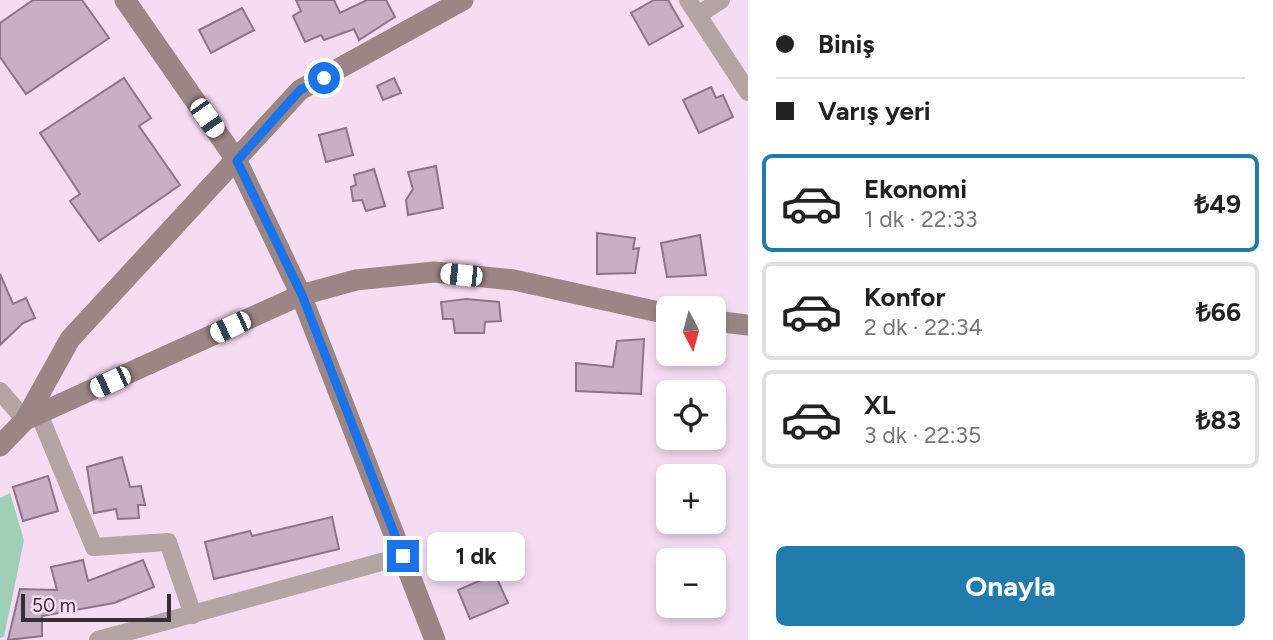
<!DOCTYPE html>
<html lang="tr">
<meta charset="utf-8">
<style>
body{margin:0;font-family:Figtree,sans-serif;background:#f2f2f2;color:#222;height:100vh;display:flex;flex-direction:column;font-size:26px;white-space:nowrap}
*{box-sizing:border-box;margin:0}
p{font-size:23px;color:#767676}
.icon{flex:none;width:38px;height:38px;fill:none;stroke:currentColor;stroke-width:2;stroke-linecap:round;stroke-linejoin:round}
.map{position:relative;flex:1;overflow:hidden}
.sheet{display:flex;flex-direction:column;background:#fff;width:525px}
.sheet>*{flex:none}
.hud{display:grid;align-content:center;height:154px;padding:0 28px;background:#fff}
.needle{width:46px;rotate:174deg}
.controls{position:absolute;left:656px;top:296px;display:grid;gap:14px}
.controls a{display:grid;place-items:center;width:70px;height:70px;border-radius:10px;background:#fff;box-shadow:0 4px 10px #0003;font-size:35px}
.scale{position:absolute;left:21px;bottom:18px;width:150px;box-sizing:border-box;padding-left:7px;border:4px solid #382e37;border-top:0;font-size:19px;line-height:24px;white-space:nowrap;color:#382e37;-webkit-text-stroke:5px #f5dcf2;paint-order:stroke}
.end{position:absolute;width:32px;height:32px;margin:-16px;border:9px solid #1a73e8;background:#fff;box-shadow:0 0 0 4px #fff}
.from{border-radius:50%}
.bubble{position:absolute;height:49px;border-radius:10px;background:#fff;box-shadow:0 4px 10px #0003;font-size:23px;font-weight:700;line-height:49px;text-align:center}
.car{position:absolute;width:21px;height:42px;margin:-21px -10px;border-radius:9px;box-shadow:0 0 5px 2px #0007;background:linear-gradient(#fff 24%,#345 0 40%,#fff 0 76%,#345 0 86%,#fff 0)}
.hud b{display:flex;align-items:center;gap:24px;height:66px;font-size:26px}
.hud b+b{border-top:2px solid #e0e0e0}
.hud i{width:18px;height:18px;background:#222}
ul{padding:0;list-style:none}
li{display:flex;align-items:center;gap:21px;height:98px;margin:0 14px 10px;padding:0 14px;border:4px solid #e0e0e0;border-radius:10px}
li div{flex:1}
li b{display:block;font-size:26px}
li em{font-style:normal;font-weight:700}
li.active{border-color:#227cab}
li>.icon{width:63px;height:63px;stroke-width:1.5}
.button{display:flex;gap:14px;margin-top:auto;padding:14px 28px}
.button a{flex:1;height:80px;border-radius:10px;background:#227cab;color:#fff;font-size:28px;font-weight:700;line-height:80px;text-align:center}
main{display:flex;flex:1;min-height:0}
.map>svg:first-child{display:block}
.green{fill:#9dcfb7}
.building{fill:#c7b0c5;stroke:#8b7589;stroke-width:2}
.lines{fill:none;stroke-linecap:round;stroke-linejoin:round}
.street{stroke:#b4a5a4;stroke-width:18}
.secondary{stroke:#9b8685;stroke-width:21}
.route{stroke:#1a73e8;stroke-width:9}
</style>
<main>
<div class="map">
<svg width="748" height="640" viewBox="0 0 748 640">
<rect width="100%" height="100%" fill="#f5dcf2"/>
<path class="green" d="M10 493 24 540 4 637 0 638V498Z"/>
<g class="building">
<path d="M33 0H82L109 38 26 94 0 57V23Z"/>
<path d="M296 0H334L340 13 367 0H386L395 17 359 40 354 29 324 40 321 35 305 42 293 16 301 11Z"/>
<path d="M654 0H668L683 26 649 45 631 13Z"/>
<path d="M242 8 254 30 211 53 199 30Z"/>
<path d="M124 78 151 118 139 126 180 185 99 241 70 201 80 194 40 133Z"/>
<path d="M394 78 401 93 383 100 377 86Z"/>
<path d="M711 87 716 98 723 95 733 117 699 133 683 100Z"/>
<path d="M346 128 353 155 326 162 319 135Z"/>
<path d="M436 166 443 208 408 215 406 200 413 189 408 172Z"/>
<path d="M374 169 385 206 366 211 362 200 353 201 351 187 356 185 354 175Z"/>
<path d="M597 233 635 238 633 249 639 248 635 273 597 274Z"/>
<path d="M700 235 706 275 667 277 661 243Z"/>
<path d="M0 274 13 304 26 298 35 318 23 323 0 345Z"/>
<path d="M466 299 499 302 501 321 485 322 484 333H455L453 319H443L441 302Z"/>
<path d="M644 339 641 394 576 391V363L613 367 617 341Z"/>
<path d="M122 457 130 487 141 486 145 505H138L139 518 118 519 116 509 94 513 87 467Z"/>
<path d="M48 476 58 511 23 521 13 487Z"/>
<path d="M332 517 339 549 214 579 205 542 250 531 252 536Z"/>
<path d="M83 560 88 581 143 560 154 587 114 603 42 616V636L8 640 20 589 57 590 51 567Z"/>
<path d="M495 574 508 603 470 619 458 590Z"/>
</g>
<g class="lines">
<g class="street">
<path d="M688 0 748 92"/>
<path d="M698 15 721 0"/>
<path d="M0 391 25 420"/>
<path d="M39 414 94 547 168 542 193 615"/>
<path d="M98 640 403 556"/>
</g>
<g class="secondary">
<path d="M125 0 237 161 301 295 435 640"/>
<path d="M714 321 748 325"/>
<path d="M25 420 301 295 356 280 434 272 514 280 668 314"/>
<path d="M0 446 25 420 70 339 300 90 463 0"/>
</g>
</g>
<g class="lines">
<path class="route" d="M324 78 300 90 237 161 302 295 403 556"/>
</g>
</svg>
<div class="controls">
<a><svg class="needle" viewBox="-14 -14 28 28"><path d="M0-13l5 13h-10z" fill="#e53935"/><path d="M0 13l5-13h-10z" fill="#767676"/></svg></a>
<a><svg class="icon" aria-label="locate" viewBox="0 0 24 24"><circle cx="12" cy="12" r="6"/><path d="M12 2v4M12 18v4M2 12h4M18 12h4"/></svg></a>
<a>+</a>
<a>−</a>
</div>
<div class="scale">50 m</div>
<i class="end from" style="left:324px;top:78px"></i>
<i class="end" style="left:403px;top:556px"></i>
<div class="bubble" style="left:427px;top:532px;width:98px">1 dk</div>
<i class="car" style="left:207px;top:118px;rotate:145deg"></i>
<i class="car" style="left:461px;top:275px;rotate:276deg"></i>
<i class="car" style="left:230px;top:327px;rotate:245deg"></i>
<i class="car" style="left:110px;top:382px;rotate:245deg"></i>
</div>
<section class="sheet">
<div class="hud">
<b><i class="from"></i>Biniş</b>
<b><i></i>Varış yeri</b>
</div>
<ul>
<li class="active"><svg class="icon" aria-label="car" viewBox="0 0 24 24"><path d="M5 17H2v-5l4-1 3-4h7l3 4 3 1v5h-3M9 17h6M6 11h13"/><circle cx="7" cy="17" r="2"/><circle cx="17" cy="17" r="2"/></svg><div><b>Ekonomi</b><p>1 dk · 22:33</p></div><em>₺49</em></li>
<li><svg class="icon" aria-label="car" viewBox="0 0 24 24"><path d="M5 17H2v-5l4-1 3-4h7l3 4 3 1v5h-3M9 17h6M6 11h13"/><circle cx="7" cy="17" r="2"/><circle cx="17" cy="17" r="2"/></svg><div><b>Konfor</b><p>2 dk · 22:34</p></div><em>₺66</em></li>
<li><svg class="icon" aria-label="car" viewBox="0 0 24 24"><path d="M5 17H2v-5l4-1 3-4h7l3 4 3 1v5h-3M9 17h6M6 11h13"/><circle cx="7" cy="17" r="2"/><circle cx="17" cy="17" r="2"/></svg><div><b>XL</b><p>3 dk · 22:35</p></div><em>₺83</em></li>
</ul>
<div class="button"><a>Onayla</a></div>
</section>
</main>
